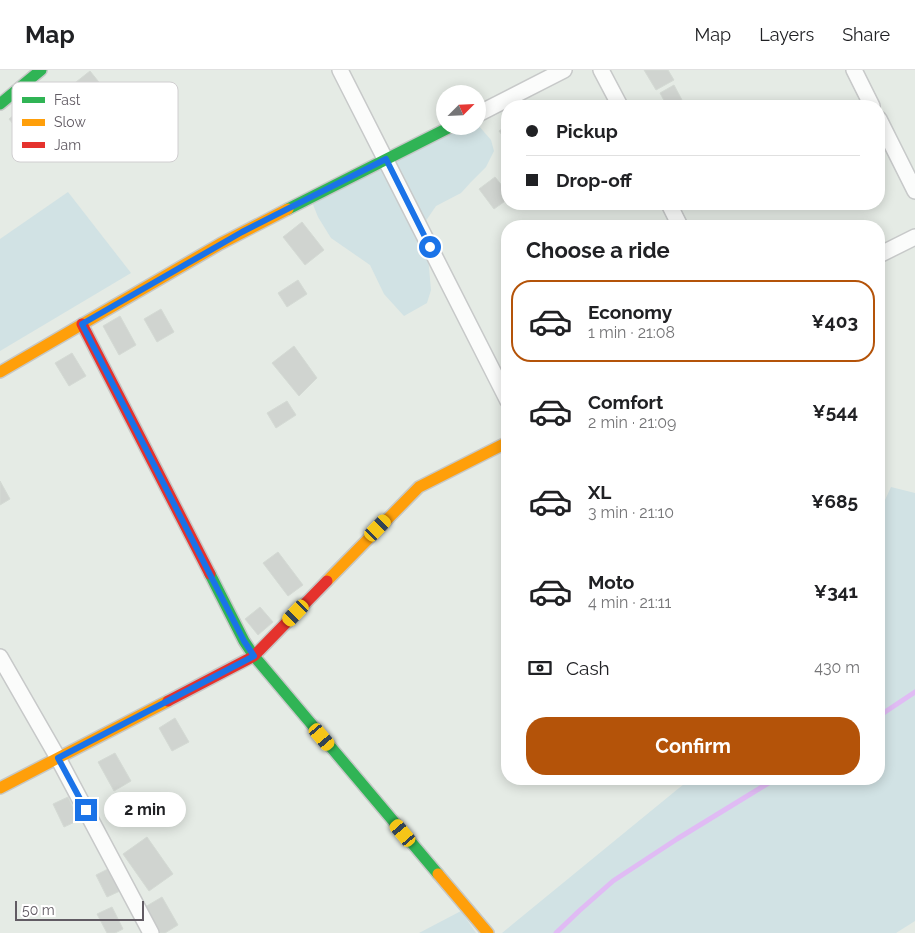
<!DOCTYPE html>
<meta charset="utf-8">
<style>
body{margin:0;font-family:Raleway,sans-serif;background:#f6f6f6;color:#202124;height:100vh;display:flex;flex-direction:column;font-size:19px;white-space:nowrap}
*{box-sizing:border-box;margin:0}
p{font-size:16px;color:#757577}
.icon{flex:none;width:28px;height:28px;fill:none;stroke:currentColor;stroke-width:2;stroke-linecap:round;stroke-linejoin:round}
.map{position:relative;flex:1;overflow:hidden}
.sheet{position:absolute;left:501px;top:150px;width:384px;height:565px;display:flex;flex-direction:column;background:#fff;border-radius:20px;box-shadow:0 2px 12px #0003}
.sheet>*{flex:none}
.banner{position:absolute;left:501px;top:30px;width:384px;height:110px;border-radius:20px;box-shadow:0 2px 12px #0003;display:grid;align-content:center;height:110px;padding:0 25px;background:#fff}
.needle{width:32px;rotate:66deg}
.fabs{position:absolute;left:436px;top:15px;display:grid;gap:10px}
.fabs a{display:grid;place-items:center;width:50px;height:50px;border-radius:50%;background:#fff;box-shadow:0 2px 12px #0003;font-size:25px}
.scale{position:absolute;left:15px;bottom:12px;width:129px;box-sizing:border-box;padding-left:5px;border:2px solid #615b63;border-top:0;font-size:14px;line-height:18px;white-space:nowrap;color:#615b63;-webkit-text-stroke:4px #fff;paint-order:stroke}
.end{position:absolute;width:22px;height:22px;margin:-11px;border:6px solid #1a73e8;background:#fff;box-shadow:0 0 0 2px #fff}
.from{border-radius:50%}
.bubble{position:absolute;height:35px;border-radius:18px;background:#fff;box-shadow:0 2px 12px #0003;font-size:16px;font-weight:700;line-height:35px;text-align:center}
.car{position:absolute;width:15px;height:30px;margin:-15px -8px;border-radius:6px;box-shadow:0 0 4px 1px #0007;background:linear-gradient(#f5c518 24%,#345 0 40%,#f5c518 0 76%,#345 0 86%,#f5c518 0)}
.banner b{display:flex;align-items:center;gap:18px;height:48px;font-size:19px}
.banner b+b{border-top:1px solid #e0e0e0}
.banner i{width:12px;height:12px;background:#202124}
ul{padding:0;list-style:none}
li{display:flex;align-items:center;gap:15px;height:82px;margin:0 10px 8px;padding:0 15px;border:2px solid transparent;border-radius:20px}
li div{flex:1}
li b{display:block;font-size:19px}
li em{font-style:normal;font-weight:700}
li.current{border-color:#b45309}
li>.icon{width:45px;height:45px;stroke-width:1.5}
h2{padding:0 25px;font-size:22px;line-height:60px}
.pay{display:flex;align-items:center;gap:12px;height:55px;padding:0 25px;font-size:19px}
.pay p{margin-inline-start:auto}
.cta{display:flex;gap:10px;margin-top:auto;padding:10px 25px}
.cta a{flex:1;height:58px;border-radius:20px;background:#b45309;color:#fff;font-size:20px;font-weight:700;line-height:58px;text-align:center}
header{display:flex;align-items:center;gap:30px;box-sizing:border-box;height:70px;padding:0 25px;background:#fff;border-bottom:1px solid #e0e0e0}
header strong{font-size:24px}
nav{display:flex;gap:28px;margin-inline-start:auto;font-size:18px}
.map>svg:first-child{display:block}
.green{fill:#d1e2e4}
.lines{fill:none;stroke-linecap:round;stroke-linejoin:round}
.stream{stroke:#e0bbf4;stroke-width:5}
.building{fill:#d0d4d0;stroke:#d4dad4}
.street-casing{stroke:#c7c9c9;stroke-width:18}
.fast-casing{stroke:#c6c8c7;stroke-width:14}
.slow-casing{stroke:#c6c8c7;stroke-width:14}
.jam-casing{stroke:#c6c8c7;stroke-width:14}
.street{stroke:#fbfcfb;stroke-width:15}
.fast{stroke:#30b455;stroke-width:11}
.slow{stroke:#ff9f0a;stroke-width:11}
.jam{stroke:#e5322d;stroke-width:11}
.route{stroke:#1a73e8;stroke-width:6}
.key{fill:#fff;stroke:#d0ced0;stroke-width:1}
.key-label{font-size:14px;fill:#615b63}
</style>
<header>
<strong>Map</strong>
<nav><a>Map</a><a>Layers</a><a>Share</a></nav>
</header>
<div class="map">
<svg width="915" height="863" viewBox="0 0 915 863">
<rect width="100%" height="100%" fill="#e5ebe5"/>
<g class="green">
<path d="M478 55 491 70 494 81 486 97 471 112 461 123 436 136 425 152 431 220 427 233 404 246 384 224 370 195 331 168 318 147 310 127 462 58 478 56Z"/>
<path d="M68 122 131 203 0 281V169Z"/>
<path d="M891 417 915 423V851L896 863H502L690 709H879V443Z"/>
<path d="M461 841 476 863H419Z"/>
</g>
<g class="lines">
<g class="stream">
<path d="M879 646 915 622"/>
<path d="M556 863 579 841 613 811 677 769 775 709"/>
</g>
</g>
<g class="building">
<path d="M644 0H668L674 10 656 20Z"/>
<path d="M90 1 122 41 104 57 71 16Z"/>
<path d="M674 15 682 30 667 36 660 23Z"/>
<path d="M24 37 47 65 32 77 9 49Z"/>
<path d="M508 55V73L499 61Z"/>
<path d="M495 107 508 123V129L494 139 479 119Z"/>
<path d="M302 152 324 180 305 195 283 167Z"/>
<path d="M298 210 307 224 287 237 278 223Z"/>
<path d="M161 239 174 262 157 272 144 249Z"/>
<path d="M120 246 136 275 119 285 103 256Z"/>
<path d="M294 276 317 308 299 326 272 293Z"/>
<path d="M72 283 86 306 69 316 55 293Z"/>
<path d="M287 331 296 345 276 358 267 343Z"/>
<path d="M0 411 10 429 0 435Z"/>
<path d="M278 482 303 515 288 526 263 493Z"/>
<path d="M260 537 273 552 258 565 245 549Z"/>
<path d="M175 648 189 672 172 681 159 658Z"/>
<path d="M115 683 131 711 114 721 98 692Z"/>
<path d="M68 727 79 750 64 757 53 734Z"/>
<path d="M147 767 173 804 149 821 123 784Z"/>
<path d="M110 798 122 820 107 827 96 805Z"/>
<path d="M162 827 178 855 165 863H160L145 837Z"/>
<path d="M112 837 123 859 115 863H107L97 844Z"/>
</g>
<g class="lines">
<g class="street-casing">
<g id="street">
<path d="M340 0 508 331"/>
<path d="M601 0 620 36"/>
<path d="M854 0 872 36"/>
<path d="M478 44 564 0"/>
<path d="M879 49 915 121"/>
<path d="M669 134 680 156"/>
<path d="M879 185 915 167"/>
<path d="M0 587 58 688 151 863"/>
</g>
</g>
<g class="fast-casing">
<g id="fast">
<path d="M0 34 41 0"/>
<path d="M288 139 452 56"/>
<path d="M210 504 244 571 254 586 438 804"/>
</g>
</g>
<g class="slow-casing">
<g id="slow">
<path d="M0 302 220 174 288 139"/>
<path d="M327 511 419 417 508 372"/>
<path d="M0 718 168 631"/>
<path d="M438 804 488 863"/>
</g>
</g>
<g class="jam-casing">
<g id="jam">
<path d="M82 254 210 504"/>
<path d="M168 631 254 586 327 511"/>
</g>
</g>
<use href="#street" class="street"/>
<use href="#fast" class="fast"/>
<use href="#slow" class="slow"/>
<use href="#jam" class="jam"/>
</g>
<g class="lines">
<path class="route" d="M86 740 58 688 254 586 244 571 82 254 242 162 386 89 430 177"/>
</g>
<rect x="12" y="12" width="166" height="80" rx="8" class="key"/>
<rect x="22" y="27" width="23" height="6" fill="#30b455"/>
<rect x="22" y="49" width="23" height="7" fill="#ff9f0a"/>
<rect x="22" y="72" width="23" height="6" fill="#e5322d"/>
<g class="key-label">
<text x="54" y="35">Fast</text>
<text x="54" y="57">Slow</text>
<text x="54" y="80">Jam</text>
</g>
</svg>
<div class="fabs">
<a><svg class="needle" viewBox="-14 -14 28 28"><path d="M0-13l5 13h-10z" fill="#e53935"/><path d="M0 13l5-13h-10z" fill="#757577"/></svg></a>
</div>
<div class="scale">50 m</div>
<i class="end from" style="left:430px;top:177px"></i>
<i class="end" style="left:86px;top:740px"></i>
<div class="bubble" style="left:104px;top:722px;width:82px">2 min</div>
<i class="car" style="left:378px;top:458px;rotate:44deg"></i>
<i class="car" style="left:296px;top:543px;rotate:224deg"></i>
<i class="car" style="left:322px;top:667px;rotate:140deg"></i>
<i class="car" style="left:403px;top:763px;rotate:320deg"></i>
<div class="banner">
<b><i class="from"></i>Pickup</b>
<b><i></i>Drop-off</b>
</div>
<section class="sheet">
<h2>Choose a ride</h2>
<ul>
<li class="current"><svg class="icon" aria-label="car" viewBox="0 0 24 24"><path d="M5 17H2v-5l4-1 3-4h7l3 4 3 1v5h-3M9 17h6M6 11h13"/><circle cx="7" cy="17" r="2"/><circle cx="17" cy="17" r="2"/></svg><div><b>Economy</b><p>1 min · 21:08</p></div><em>¥403</em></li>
<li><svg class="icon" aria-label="car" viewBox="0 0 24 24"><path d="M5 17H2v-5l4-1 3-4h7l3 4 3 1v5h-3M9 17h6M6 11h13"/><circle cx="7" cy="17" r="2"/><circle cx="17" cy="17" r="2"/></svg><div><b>Comfort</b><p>2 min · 21:09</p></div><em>¥544</em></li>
<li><svg class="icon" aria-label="car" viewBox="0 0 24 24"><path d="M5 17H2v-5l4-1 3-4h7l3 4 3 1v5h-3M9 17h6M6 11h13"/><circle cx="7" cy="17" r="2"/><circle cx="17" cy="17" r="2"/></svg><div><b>XL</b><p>3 min · 21:10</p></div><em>¥685</em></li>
<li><svg class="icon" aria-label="car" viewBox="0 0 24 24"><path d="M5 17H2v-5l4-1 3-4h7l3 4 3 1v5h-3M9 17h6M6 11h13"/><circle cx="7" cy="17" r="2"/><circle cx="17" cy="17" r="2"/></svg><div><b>Moto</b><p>4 min · 21:11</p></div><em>¥341</em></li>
</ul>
<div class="pay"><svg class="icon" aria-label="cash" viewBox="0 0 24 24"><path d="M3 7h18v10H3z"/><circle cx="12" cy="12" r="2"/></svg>Cash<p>430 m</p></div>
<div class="cta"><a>Confirm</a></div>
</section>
</div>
